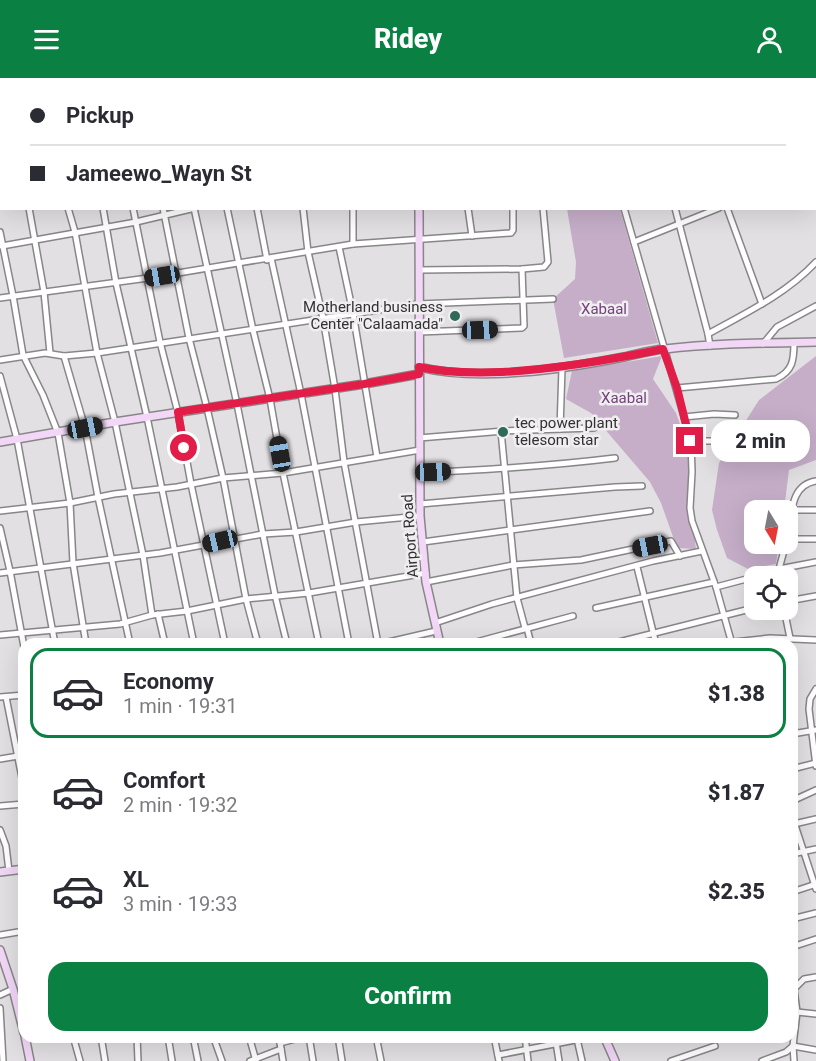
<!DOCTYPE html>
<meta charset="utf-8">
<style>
body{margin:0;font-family:Roboto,sans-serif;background:#f2f2f3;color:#2b2b33;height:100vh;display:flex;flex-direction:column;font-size:22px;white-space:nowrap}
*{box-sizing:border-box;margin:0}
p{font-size:20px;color:#7c7c81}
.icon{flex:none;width:33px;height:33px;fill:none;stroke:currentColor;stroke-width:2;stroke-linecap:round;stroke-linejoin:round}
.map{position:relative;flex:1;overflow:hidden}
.details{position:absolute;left:18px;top:560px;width:780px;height:405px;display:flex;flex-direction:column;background:#fff;border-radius:18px;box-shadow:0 6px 24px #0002}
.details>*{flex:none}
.guide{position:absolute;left:0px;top:0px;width:816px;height:132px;box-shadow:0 6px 24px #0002;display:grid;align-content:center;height:132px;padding:0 30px;background:#fff}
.needle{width:39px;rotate:170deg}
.fabs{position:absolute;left:744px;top:422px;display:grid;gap:12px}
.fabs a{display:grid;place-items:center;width:54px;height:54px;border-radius:12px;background:#fff;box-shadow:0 6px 24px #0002;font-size:30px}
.end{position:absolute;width:27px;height:27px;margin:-14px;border:8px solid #e11d48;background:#fff;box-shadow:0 0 0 3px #fff}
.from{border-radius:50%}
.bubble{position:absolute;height:42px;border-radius:18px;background:#fff;box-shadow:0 6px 24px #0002;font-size:20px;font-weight:800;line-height:42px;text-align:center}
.car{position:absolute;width:18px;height:36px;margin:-18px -9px;border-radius:8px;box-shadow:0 0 4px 2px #0007;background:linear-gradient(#222 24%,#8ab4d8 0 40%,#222 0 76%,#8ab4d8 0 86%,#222 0)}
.guide b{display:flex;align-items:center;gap:21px;height:57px;font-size:22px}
.guide b+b{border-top:2px solid #e1e1e2}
.guide i{width:15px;height:15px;background:#2b2b33}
ul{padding:10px 0 0;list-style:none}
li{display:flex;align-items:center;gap:18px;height:90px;margin:0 12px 9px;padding:0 18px;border:3px solid transparent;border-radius:18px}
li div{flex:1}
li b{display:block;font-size:22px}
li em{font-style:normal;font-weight:800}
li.on{border-color:#0b8043}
li>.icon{width:54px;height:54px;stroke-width:1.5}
.cta{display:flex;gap:12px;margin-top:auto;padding:12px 30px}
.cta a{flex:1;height:69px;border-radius:18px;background:#0b8043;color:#fff;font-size:24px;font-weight:800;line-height:69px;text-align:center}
header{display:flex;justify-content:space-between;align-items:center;height:78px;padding:0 30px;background:#0b8043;color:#fff;font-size:27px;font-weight:800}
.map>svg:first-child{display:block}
.green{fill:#c6aec9}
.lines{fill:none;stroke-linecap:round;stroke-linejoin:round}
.street-casing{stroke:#898689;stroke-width:8}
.secondary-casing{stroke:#898689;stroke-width:10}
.street{stroke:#fff;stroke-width:5}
.secondary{stroke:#f2d7f7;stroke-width:7}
.route{stroke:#e11d48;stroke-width:8}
.poi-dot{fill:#2e6a55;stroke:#f1eef1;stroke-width:2}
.labels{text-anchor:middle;stroke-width:5;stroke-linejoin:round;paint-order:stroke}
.poi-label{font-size:15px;fill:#323132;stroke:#f1eef1;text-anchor:end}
.park-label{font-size:15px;fill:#72427a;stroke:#f1eef1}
.street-label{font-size:15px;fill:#323132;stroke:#f1eef1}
</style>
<header><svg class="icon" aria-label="menu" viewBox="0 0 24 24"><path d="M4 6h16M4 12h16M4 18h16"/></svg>Ridey<svg class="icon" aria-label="person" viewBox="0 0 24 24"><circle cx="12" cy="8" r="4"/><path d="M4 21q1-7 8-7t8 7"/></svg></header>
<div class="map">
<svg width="816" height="983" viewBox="0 0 816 983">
<rect width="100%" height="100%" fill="#e3e0e4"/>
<g class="green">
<path d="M567,131H620L658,265L564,280L553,221L575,201L576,184Z"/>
<path d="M662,278L653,301L676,335L692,379L690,424L696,471L677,470L661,425L650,404L591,335L566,321L572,293Z"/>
<path d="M816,278V382L789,392L784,432H754V465H779L776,486L748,491L727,480L717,452L712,432L719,385L759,322Z"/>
</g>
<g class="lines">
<g class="street-casing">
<g id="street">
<path d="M73,0V2"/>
<path d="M105,0V2"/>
<path d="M136,0V2"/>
<path d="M168,0L169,2"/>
<path d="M201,0V2"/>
<path d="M233,0L234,2"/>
<path d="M265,0V2"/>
<path d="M318,0L319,2"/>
<path d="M349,0L350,2"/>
<path d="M573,0V2"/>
<path d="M621,0L622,2"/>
<path d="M746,0L749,2"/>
<path d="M217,2L226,0"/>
<path d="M696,2L698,0"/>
<path d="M742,2V0"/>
<path d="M783,2V0"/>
<path d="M814,29L816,30"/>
<path d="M0,34L2,33"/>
<path d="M814,45L816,53"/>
<path d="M0,93H2"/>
<path d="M814,97L816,96"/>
<path d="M29,130L44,214L50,275"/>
<path d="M68,130L75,154L97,275L115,344L143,477L152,537"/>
<path d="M103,130L116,205L147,339L194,566"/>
<path d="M133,130L160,264L178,335L191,406L225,566"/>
<path d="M163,130L189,260L207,330L223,400L246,521L258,566"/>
<path d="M194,130L237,326L275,517L287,566"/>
<path d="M227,130L253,252L270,321L283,395L319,566"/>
<path d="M257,130L267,182"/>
<path d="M303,130L308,174L323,240L335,311L344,384L378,566"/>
<path d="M353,130V166"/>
<path d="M468,130L472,158"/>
<path d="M624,130L691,363L692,394L690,430L692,443L716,509L732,566"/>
<path d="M675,130L708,256"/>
<path d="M727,130L762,226"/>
<path d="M0,154L13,218L23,277L43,317L58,355L70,425L73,485L86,566"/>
<path d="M634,164L719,130"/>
<path d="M2,168L136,144L195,130"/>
<path d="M339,169L353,235L377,379"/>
<path d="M271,180L301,316L349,566"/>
<path d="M419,192L522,191L544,189L548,184L543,130"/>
<path d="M0,220L148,200L353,166L511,155L513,152V130"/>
<path d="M419,254L522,250L524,248L522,191"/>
<path d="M763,266L777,249L816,228"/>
<path d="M710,268L708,256C746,235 786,216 816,184"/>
<path d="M64,278L85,350L98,419L130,566"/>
<path d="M0,282L45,275L64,278L97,275L418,226L553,221"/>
<path d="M0,298L17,361L55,566"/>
<path d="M677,310L776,301C793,293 794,282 794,264"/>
<path d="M684,339L714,336L735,337"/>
<path d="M560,351L562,290"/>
<path d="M501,353L517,520L525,550"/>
<path d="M419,360L504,353L594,350"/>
<path d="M691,363H722"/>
<path d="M419,395C485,392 550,388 615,380"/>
<path d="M420,426L615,409L642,408"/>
<path d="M793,432H816"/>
<path d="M0,433L70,425L114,416L177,409L223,400L283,395L420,372"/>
<path d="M0,450L10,493L24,569"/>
<path d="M788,457C792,436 790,407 816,403"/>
<path d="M788,461H816"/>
<path d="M423,464L650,433"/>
<path d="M637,489L656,566"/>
<path d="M779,491L786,465"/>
<path d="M0,495L160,475L263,456L296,454L356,444L420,438"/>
<path d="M760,498L774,495L779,491L816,484"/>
<path d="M426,504L513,487L581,482L671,463L680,478"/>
<path d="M716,509L754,499"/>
<path d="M788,523L816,518"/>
<path d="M596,530L714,504"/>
<path d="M784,531L790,560"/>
<path d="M158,536L165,566"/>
<path d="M435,545L492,526L653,483L702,473"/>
<path d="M527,550L531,566"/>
<path d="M0,557L120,546L152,537L187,533L246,521L309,515L426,495"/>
<path d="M380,566L436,553"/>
<path d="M469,566L573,538"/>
<path d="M611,566L754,530"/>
<path d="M715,566L770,560L816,562"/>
<path d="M816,611L810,621L809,631L816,688"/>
<path d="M0,619L24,617"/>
<path d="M6,619L24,710"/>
<path d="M792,656L816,652"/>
<path d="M0,681L24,677"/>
<path d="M792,691L816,685"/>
<path d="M792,723L816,712"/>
<path d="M0,728L24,726"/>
<path d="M792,738L816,811"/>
<path d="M794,746L816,741"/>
<path d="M0,752L6,768L9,793"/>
<path d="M792,776L816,771"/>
<path d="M792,814L816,806"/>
<path d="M792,841L816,835"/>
<path d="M0,857L24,853"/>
<path d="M792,869L816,861"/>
<path d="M794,911L797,934L793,968L794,983"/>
<path d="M794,911L804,901L816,899"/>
<path d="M0,917L13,911"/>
<path d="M0,930L3,983"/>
<path d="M797,934L816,936"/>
<path d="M73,958L80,983"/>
<path d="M101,958L105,983"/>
<path d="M137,958L138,983"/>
<path d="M168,958L172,983"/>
<path d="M193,958L198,983"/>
<path d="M213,958L222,983"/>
<path d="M249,958L256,983"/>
<path d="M279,958L283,983"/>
<path d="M309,958L313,983"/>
<path d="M338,958L342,983"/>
<path d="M376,958L381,983"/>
<path d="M494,958L499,983"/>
<path d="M525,958L528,983"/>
<path d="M555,958L559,983"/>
<path d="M577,961L582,983"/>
<path d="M280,965L307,958"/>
<path d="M498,977L596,958"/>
<path d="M250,983L281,971"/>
<path d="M671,983L715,968"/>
<path d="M762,983L786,974L793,968L816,972"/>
</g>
</g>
<g class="secondary-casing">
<g id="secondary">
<path d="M421,2V0"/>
<path d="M419,130L420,438L426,504L440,566"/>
<path d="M419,289C480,304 563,291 624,279C638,276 651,272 665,271C715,265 766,265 816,264"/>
<path d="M0,364L115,344L364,306L419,296"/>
<path d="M0,794L24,791"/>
<path d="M0,872L13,911L24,955"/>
<path d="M25,958L30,983"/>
<path d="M604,958L615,983"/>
</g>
</g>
<use href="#street" class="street"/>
<use href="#secondary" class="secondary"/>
</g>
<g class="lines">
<path class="route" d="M184,370L178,334L364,306L419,296V289C446,295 475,295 502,294C557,291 610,282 663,271L677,310L690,363"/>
</g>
<g class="poi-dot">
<circle cx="455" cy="238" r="6"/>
<circle cx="503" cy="354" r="6"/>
</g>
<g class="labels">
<g class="poi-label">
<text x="443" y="234">Motherland business<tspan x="443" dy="17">Center "Calaamada"</tspan></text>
<text x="515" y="350" text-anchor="start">tec power plant<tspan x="515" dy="17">telesom star</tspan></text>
</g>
<g class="park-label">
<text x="604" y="236">Xabaal</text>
<text x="624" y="325">Xaabal</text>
</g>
<g class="street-label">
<text transform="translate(410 458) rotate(-94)" y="5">Airport Road</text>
</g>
</g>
</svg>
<div class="fabs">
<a><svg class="needle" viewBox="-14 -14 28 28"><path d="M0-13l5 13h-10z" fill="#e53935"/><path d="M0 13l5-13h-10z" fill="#7c7c81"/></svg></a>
<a><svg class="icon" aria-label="locate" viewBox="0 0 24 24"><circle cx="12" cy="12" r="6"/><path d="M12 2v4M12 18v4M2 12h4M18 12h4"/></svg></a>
</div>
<i class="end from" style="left:184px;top:370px"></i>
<i class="end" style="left:690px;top:363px"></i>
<div class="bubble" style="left:711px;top:342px;width:99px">2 min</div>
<i class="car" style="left:162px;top:198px;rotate:261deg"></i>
<i class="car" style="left:480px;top:252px;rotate:88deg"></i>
<i class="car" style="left:85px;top:350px;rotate:79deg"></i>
<i class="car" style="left:280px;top:376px;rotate:350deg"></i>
<i class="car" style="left:433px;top:394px;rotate:88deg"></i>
<i class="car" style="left:220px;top:463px;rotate:257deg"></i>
<i class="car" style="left:650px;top:468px;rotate:259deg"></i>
<div class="guide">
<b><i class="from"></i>Pickup</b>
<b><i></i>Jameewo_Wayn St</b>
</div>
<section class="details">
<ul>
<li class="on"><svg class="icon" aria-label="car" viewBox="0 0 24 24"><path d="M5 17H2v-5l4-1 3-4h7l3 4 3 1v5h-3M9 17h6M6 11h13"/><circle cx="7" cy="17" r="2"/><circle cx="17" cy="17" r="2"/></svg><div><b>Economy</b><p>1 min · 19:31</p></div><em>$1.38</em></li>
<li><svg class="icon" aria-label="car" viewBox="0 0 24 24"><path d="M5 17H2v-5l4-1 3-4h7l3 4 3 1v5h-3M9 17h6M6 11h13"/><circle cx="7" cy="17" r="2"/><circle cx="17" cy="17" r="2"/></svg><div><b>Comfort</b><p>2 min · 19:32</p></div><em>$1.87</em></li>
<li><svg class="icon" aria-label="car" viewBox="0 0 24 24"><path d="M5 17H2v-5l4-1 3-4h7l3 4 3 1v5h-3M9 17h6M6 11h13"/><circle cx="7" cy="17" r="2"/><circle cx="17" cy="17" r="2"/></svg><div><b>XL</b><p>3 min · 19:33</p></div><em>$2.35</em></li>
</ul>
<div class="cta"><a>Confirm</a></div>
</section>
</div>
